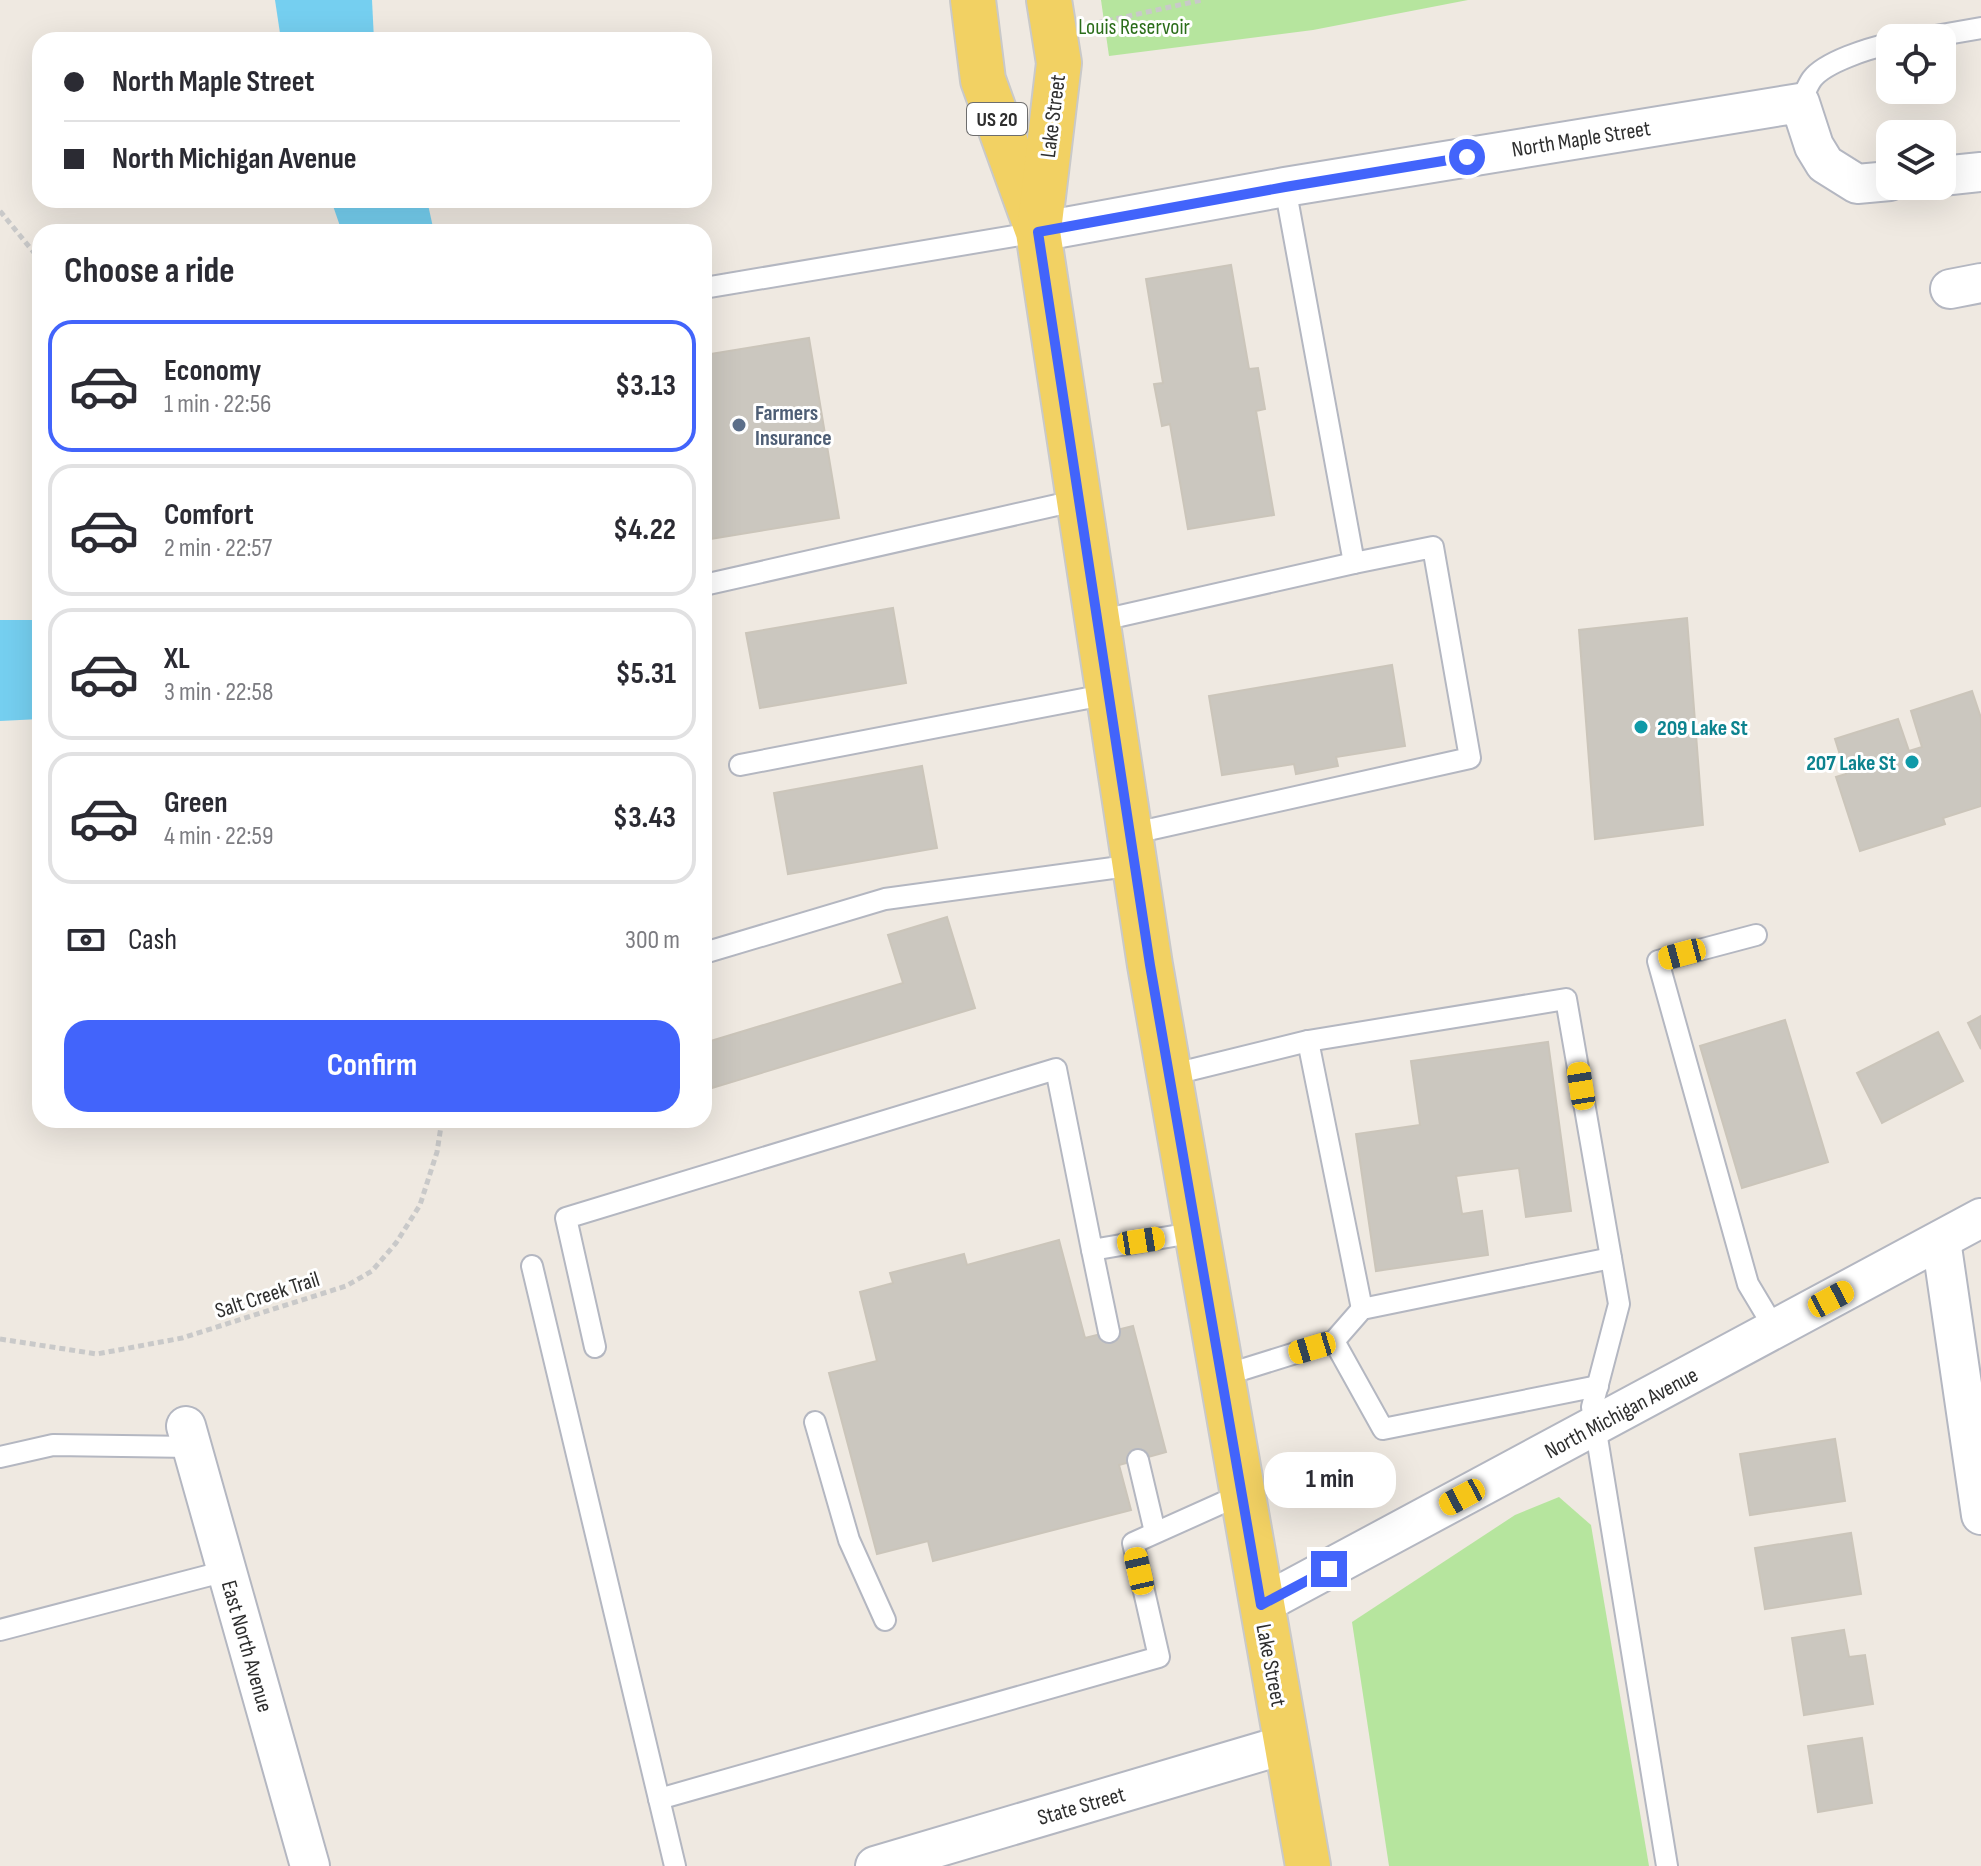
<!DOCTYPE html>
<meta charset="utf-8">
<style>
body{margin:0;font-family:"Sofia Sans Condensed",sans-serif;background:#f7f7f7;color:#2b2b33;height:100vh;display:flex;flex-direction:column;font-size:30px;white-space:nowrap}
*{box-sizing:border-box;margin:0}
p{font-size:26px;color:#7c7c81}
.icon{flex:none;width:44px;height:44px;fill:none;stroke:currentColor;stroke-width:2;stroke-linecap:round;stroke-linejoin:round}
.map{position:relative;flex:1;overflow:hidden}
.panel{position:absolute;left:32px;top:224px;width:680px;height:904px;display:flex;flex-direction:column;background:#fff;border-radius:24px;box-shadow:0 8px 32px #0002}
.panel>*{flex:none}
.guide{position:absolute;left:32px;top:32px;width:680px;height:176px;border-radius:24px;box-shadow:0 8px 32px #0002;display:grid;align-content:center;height:176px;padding:0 32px;background:#fff}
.tools{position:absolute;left:1876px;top:24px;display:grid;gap:16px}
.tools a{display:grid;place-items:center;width:80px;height:80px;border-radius:16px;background:#fff;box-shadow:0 8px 32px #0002;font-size:40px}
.end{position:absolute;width:36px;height:36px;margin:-18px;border:10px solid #4264fb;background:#fff;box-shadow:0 0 0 4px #fff}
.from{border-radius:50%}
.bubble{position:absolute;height:56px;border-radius:24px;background:#fff;box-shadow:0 8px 32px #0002;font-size:26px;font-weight:700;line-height:56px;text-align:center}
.car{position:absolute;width:24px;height:48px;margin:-24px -12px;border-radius:10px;box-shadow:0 0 6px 2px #0007;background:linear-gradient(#f5c518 24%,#345 0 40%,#f5c518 0 76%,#345 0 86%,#f5c518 0)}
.guide b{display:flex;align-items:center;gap:28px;height:76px;font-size:30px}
.guide b+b{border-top:2px solid #e1e1e2}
.guide i{width:20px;height:20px;background:#2b2b33}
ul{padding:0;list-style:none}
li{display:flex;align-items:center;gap:24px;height:132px;margin:0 16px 12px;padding:0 16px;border:4px solid #e1e1e2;border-radius:24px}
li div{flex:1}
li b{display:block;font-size:30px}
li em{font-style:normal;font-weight:700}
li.current{border-color:#4264fb}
li>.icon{width:72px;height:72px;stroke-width:1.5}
h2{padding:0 32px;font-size:36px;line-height:96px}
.pay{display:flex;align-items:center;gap:20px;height:88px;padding:0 32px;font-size:30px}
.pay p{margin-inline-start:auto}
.cta{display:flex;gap:16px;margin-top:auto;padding:16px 32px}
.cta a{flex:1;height:92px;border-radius:24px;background:#4264fb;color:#fff;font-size:32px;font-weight:700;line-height:92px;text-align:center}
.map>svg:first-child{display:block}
.green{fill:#b6e59e}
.water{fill:#75cff0}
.building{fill:#cbc7bf;stroke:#cbc5ba;stroke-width:2}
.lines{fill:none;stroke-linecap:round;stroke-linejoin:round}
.lane-casing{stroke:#b4b7c1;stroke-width:24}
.street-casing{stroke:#b4b7c1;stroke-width:42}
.primary-casing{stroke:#c9c9c9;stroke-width:48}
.path{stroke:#c9c9c9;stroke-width:5;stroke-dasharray:6 4;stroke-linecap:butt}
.lane{stroke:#fff;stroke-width:20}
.street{stroke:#fff;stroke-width:38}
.primary{stroke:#f2d163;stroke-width:44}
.route{stroke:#4264fb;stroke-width:10}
.service-dot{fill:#5c6f8a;stroke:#fff;stroke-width:3}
.culture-dot{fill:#0f9aa8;stroke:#fff;stroke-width:3}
.labels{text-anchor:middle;stroke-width:6;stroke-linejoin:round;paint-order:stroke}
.shield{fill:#fff;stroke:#6d6d6d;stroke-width:2}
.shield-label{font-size:20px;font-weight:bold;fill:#2e2e2e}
.park-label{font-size:22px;fill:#2c6e1b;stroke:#fff}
.street-label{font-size:22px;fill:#2e2e2e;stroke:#fff}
.service-label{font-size:22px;font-weight:bold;fill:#4e5e75;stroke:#fff;text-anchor:start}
.culture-label{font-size:22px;font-weight:bold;fill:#0d838f;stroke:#fff;text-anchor:start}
</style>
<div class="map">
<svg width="1981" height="1866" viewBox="0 0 1981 1866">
<rect width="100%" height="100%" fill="#efe9e1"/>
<g class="green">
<path d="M1101,0H1468L1313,30L1109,56Z"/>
<path d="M1559,1497L1591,1525L1649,1866H1389L1352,1622L1515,1515Z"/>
</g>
<g class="water">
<path d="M275,0H372L374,40H281Z"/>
<path d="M331,200H427L434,232H342Z"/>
<path d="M40,618V719L0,721V620H34Z"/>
</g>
<g class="building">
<path d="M1231,265L1249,369L1258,368L1265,409L1256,411L1274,515L1188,529L1170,424L1162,426L1154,384L1163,383L1146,279Z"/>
<path d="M809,338L839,518L704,540V355Z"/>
<path d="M893,608L906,683L760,708L746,633Z"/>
<path d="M1687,618L1703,825L1595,839L1579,630Z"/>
<path d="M1392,665L1405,746L1336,757L1338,766L1296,774L1294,764L1222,775L1209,696Z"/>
<path d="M1972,691L1981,718V806L1943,818L1945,824L1860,851L1836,777L1846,774L1835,739L1898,719L1909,751L1922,747L1911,711Z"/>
<path d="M922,766L937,848L788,874L774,793Z"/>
<path d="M947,917L975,1008L712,1088L704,1062V1043L903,983L888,935Z"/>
<path d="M1981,1016V1049L1968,1023Z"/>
<path d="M1785,1020L1828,1162L1742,1188L1700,1046Z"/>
<path d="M1938,1032L1963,1081L1882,1123L1857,1073Z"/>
<path d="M1548,1042L1571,1211L1526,1217L1519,1168L1456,1176L1462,1214L1482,1211L1488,1255L1376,1271L1356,1134L1420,1125L1411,1061Z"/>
<path d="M1059,1240L1085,1338L1133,1326L1166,1452L1119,1465L1131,1510L933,1561L928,1541L877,1554L829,1373L877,1361L860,1292L893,1283L890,1273L964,1254L967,1265Z"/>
<path d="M1835,1439L1845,1501L1750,1515L1740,1454Z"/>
<path d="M1851,1533L1861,1594L1765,1609L1755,1548Z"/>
<path d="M1844,1630L1849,1657L1865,1655L1873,1704L1804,1715L1792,1638Z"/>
<path d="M1862,1738L1872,1803L1818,1812L1808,1746Z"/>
</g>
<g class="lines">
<g class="lane-casing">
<g id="lane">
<path d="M1924,38L1981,28"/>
<path d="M1800,103C1804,95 1807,86 1812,79C1825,62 1869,48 1890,44"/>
<path d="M704,288L1038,232"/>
<path d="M704,585L1079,500"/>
<path d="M1098,621L1354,563"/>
<path d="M740,765L1109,694"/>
<path d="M1130,834L1470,758L1433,547L1354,563L1285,187"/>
<path d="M1756,935L1658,961L1748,1284L1775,1329"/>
<path d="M704,953L885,899L1135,865"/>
<path d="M1308,1041L1362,1309"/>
<path d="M1170,1075L1308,1041L1566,999L1619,1304L1592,1407L1667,1866"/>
<path d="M1092,1250L1109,1332"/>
<path d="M532,1266L675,1866"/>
<path d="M1334,1341L1383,1429L1598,1386"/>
<path d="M595,1347L566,1218L1056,1069L1092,1250L1197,1232"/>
<path d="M1222,1376L1334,1341L1362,1309L1611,1258"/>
<path d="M815,1422L849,1540L885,1620"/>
<path d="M0,1457L53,1445L192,1447"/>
<path d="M1138,1460L1155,1532"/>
<path d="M0,1630L226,1571"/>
<path d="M659,1799L1159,1657L1133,1543L1242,1494"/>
</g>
</g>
<g class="street-casing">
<g id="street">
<path d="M1942,176L1981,172"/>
<path d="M1038,232L1285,187L1800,103L1814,146L1825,164L1857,184L1890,181"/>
<path d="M1950,289L1981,283"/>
<path d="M1941,1240L1981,1515"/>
<path d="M186,1426L310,1866"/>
<path d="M1261,1605L1981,1218"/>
<path d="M875,1866L1287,1744"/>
</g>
</g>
<g class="primary-casing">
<g id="primary">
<path d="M973,0L983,80L1038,232L1150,965L1308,1866"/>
<path d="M1040,222L1059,63L1049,0"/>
</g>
</g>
<g class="path">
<path d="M1097,23L1202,0"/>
<path d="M0,211L40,260"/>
<path d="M0,1339L97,1354L182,1338L346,1286L372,1271L396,1243L420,1205L437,1152L442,1120"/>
</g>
<use href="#lane" class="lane"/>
<use href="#street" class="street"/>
<use href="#primary" class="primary"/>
</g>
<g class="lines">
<path class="route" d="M1329,1569L1261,1605L1150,965L1038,232L1285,187L1467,157"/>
</g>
<circle class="service-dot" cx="739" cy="425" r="8"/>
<g class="culture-dot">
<circle cx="1641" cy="727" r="8"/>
<circle cx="1912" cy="762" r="8"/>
</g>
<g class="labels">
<rect class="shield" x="967" y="103" width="60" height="32" rx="6"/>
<g class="shield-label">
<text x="997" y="126">US 20</text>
</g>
<g class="park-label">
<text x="1134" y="34">Louis Reservoir</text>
</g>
<g class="street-label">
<text transform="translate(1052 116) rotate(-83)" y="8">Lake Street</text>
<text transform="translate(1581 138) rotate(-9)" y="8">North Maple Street</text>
<text transform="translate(267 1294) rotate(-18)" y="8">Salt Creek Trail</text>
<text transform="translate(1621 1412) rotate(-28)" y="8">North Michigan Avenue</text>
<text transform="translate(248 1646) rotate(74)" y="8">East North Avenue</text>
<text transform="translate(1272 1665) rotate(79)" y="8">Lake Street</text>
<text transform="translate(1081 1805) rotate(-16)" y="8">State Street</text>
</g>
<g class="service-label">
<text x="755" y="420">Farmers<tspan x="755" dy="25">Insurance</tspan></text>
</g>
<g class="culture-label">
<text x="1657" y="735">209 Lake St</text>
<text x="1896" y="770" text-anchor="end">207 Lake St</text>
</g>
</g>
</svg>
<div class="tools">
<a><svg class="icon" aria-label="locate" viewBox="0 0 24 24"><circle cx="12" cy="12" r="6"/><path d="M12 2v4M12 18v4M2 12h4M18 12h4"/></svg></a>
<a><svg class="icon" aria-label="layers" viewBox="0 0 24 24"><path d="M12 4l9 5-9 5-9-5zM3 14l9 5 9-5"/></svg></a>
</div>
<i class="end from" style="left:1467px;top:157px"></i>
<i class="end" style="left:1329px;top:1569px"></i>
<div class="bubble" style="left:1264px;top:1452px;width:132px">1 min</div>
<i class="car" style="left:1682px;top:954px;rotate:255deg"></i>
<i class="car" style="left:1581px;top:1086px;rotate:351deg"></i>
<i class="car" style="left:1141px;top:1241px;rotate:81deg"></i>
<i class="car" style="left:1831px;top:1299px;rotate:62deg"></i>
<i class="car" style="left:1312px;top:1348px;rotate:253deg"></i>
<i class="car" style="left:1462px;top:1497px;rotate:242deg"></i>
<i class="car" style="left:1139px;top:1571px;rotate:347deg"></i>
<div class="guide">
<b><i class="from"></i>North Maple Street</b>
<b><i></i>North Michigan Avenue</b>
</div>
<section class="panel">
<h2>Choose a ride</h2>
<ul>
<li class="current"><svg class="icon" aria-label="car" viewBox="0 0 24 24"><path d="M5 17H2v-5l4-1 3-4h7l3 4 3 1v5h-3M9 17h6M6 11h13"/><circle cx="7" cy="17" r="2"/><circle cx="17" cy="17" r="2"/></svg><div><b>Economy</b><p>1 min · 22:56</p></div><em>$3.13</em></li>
<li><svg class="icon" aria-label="car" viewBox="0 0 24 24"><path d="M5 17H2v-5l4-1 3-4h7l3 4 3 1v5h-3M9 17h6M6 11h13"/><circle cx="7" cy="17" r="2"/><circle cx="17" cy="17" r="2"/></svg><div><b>Comfort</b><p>2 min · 22:57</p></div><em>$4.22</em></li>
<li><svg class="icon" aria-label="car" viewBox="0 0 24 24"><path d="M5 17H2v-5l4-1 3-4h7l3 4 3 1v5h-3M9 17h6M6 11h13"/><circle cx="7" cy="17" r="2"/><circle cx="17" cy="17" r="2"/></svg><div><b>XL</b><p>3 min · 22:58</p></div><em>$5.31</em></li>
<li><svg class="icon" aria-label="car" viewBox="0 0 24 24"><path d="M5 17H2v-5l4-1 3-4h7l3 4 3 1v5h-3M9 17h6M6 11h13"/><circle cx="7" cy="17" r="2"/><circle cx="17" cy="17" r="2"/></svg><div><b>Green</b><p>4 min · 22:59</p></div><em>$3.43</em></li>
</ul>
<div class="pay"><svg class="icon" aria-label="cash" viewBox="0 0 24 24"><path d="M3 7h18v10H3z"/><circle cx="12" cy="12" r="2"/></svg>Cash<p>300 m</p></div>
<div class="cta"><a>Confirm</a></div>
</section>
</div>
